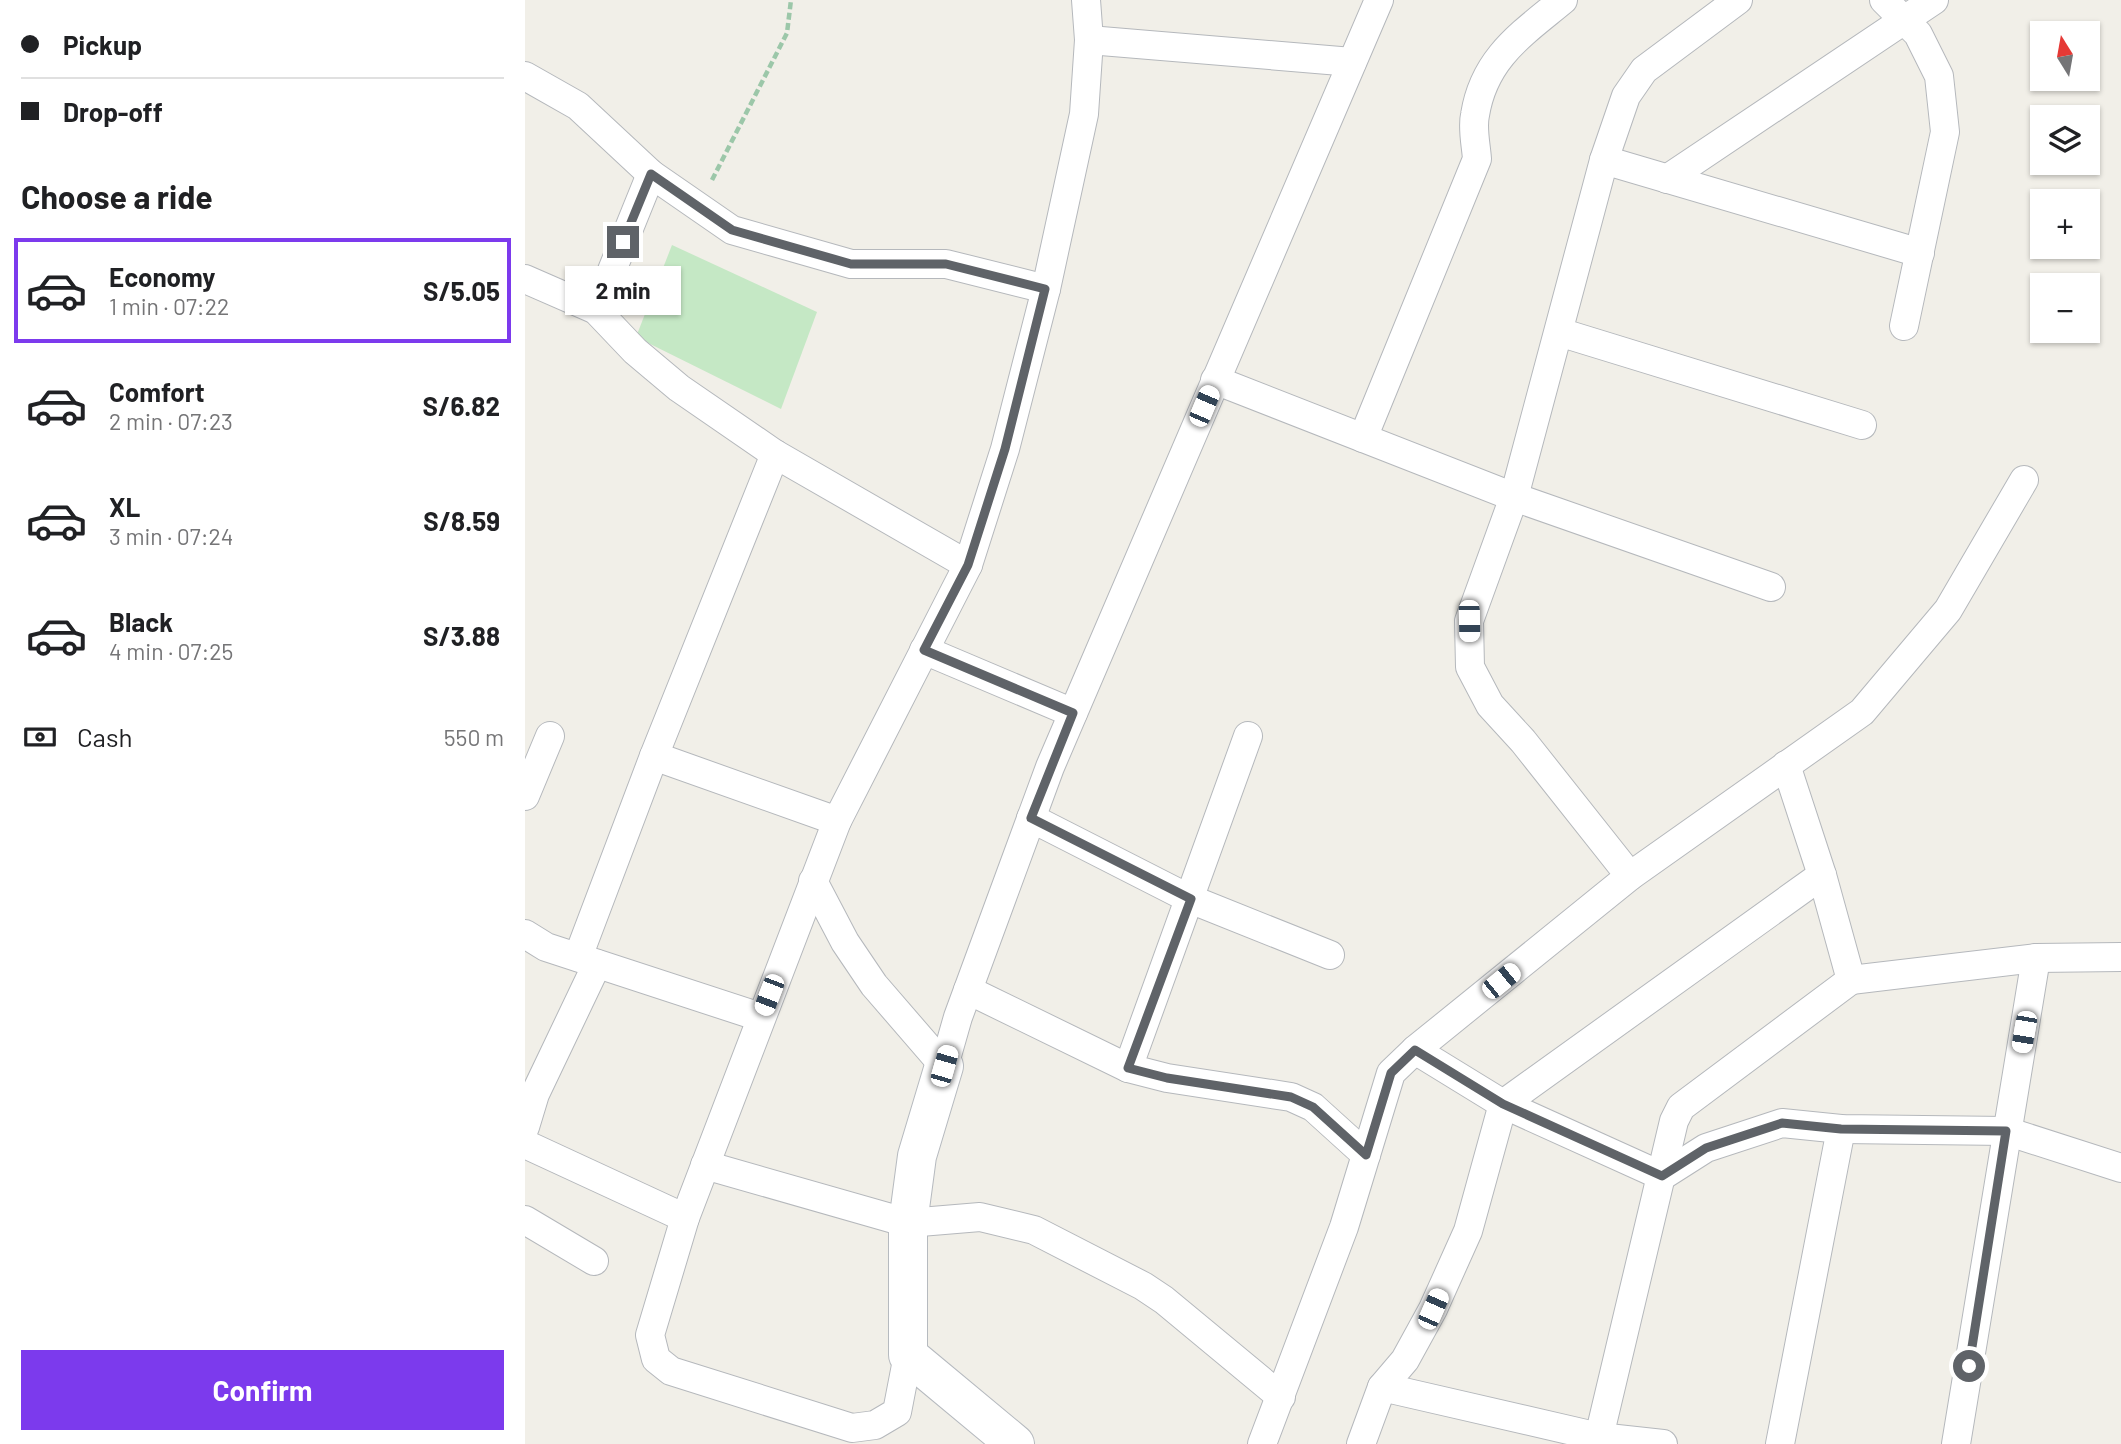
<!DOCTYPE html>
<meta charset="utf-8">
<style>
body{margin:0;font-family:Barlow,sans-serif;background:#f2f2f2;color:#202124;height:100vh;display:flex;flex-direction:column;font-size:26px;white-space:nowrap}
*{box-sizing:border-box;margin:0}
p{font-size:23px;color:#757577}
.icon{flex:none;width:38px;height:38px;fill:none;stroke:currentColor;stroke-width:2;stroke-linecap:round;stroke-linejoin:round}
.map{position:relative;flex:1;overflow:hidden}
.side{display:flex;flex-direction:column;background:#fff;width:525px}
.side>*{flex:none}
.banner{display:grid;align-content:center;height:154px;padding:0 21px;background:#fff}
.needle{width:46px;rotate:349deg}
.controls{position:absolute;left:1505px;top:21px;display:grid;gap:14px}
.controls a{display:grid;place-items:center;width:70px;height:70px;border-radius:0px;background:#fff;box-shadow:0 2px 5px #0004;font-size:35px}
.end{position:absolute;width:32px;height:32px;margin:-16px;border:9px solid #5f6368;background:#fff;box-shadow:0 0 0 4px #fff}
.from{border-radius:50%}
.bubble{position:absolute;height:49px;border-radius:0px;background:#fff;box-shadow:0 2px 5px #0004;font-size:23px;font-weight:700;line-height:49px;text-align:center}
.car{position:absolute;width:21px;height:42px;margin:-21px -10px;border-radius:9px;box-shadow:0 0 5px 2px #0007;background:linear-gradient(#fff 24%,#345 0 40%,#fff 0 76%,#345 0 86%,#fff 0)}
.banner b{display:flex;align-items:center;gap:24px;height:66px;font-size:26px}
.banner b+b{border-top:2px solid #e0e0e0}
.banner i{width:18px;height:18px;background:#202124}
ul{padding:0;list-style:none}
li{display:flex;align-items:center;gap:21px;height:105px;margin:0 14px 10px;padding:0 7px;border:4px solid transparent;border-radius:0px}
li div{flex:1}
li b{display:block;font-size:26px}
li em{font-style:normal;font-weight:700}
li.selected{border-color:#7c3aed}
li>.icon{width:63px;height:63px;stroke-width:1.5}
h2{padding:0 21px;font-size:32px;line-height:84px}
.pay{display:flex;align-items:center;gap:18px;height:77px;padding:0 21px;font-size:26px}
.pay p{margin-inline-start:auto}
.cta{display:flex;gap:14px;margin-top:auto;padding:14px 21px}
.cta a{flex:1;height:80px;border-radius:0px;background:#7c3aed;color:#fff;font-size:28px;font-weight:700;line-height:80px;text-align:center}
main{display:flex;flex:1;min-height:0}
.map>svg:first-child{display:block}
.green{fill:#c5e8c5}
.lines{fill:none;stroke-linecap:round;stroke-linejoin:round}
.street-casing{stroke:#b5b8bc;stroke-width:30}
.secondary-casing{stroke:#b6babf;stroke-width:40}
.path{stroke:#9cc7a9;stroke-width:4.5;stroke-dasharray:7 3.5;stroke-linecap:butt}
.street{stroke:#fff;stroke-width:28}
.secondary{stroke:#fff;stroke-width:38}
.route{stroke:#5f6368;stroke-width:9}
</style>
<main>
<section class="side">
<div class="banner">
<b><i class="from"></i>Pickup</b>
<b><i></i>Drop-off</b>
</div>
<h2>Choose a ride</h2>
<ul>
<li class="selected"><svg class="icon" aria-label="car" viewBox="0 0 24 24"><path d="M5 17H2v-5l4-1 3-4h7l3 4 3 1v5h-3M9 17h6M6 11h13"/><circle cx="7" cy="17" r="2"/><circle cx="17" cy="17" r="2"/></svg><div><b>Economy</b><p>1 min · 07:22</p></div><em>S/5.05</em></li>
<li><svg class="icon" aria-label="car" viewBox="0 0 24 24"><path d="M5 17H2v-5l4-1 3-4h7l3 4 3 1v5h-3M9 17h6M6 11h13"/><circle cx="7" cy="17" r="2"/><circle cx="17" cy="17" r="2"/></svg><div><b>Comfort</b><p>2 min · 07:23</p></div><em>S/6.82</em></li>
<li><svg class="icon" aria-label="car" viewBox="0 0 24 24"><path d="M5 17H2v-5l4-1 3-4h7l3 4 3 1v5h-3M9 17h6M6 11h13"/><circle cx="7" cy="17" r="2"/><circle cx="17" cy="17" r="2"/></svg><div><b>XL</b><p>3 min · 07:24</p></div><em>S/8.59</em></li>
<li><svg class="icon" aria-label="car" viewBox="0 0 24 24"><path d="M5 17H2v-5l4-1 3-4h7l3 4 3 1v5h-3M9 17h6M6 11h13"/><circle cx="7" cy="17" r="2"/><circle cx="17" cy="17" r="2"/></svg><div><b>Black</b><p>4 min · 07:25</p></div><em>S/3.88</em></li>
</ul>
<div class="pay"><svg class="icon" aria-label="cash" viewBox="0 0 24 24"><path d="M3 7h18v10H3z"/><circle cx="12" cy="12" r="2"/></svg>Cash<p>550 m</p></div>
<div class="cta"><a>Confirm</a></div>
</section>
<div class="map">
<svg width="1596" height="1444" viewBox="0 0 1596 1444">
<rect width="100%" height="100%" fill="#f1efe8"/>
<path class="green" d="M147,245L292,312L256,409L111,337Z"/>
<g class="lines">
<g class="street-casing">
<g id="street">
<path d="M1359,0L1393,34L1414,76L1420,132L1379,326"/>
<path d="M564,40L827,62"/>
<path d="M0,76L53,106L126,174L207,230L326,264H421L521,289"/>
<path d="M1079,160L1395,253"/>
<path d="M1142,179L1409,0"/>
<path d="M0,279L71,310L110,351L154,388L250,454L443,565"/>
<path d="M71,310L126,174"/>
<path d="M1034,332L1337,425"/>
<path d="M690,380L989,497L1246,587"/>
<path d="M838,438L952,159C951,145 947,128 950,115C959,58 997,34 1038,0"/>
<path d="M399,650L548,713"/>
<path d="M129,756L312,821"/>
<path d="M1261,765L1297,875L1326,980L1511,958L1596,957"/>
<path d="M0,796L25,736"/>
<path d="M506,818L665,899L805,955"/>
<path d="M1105,876L998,741L965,705L945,667L944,621L989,497L1079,160L1101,96L1119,70L1213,0"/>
<path d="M288,881L320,942L349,985L419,1066"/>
<path d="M0,934L21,947L235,1017"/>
<path d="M53,957L129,756L250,454"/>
<path d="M443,990L603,1068L642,1078L766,1097L788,1107L841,1155"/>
<path d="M890,1050L978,1104L1137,1176L1181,1148L1257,1123L1316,1129L1481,1131L1596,1168"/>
<path d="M419,1066L433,1017L525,767L854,0"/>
<path d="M603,1068L723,736"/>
<path d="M0,1127L10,1094L72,964"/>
<path d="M0,1144L160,1218"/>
<path d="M180,1165L383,1223L455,1217L509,1230L618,1286L639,1300L756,1397"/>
<path d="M0,1220L69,1261"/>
<path d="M383,1355L372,1412L350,1425L327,1428L146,1371L131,1359L125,1335L160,1218L312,821L443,565L480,449L521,289L559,114L564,40L561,0"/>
<path d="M857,1387L1074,1437L1138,1444"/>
<path d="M1074,1437L1149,1121L1156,1107L1326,980"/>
<path d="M737,1444L819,1227L866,1073L890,1050L1105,876L1337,712L1423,610L1499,480"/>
<path d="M836,1444L857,1387L880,1360L908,1309L943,1231L978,1104L1297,875"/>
<path d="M1255,1444L1316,1129"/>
<path d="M1431,1444L1511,958"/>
</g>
</g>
<g class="secondary-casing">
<path id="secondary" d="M419,1066L392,1156L383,1223V1355L490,1444"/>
</g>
<path class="path" d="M187,180L262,33L266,0"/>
<use href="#street" class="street"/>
<use href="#secondary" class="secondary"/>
</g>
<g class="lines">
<path class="route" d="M98,242L126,174L207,230L326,264H421L520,289L480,449L443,565L399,650L548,713L506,818L666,899L603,1068L642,1078L766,1097L788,1107L841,1155L866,1073L890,1050L978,1104L1137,1176L1181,1148L1257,1123L1316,1129L1481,1131L1444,1366"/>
</g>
</svg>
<div class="controls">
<a><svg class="needle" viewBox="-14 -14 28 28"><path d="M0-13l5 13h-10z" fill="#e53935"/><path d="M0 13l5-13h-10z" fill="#757577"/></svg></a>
<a><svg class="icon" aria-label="layers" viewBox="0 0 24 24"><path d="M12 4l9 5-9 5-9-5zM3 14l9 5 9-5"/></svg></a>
<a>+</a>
<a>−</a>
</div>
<i class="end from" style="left:1444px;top:1366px"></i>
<i class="end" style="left:98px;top:242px"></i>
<div class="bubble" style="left:40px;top:266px;width:116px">2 min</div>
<i class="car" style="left:679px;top:406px;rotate:23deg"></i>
<i class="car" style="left:944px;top:621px;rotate:179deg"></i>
<i class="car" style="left:976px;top:981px;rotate:51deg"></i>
<i class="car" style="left:244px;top:995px;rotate:201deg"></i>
<i class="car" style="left:1499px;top:1032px;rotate:190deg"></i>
<i class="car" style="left:419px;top:1066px;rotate:16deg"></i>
<i class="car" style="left:908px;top:1309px;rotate:24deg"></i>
</div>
</main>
